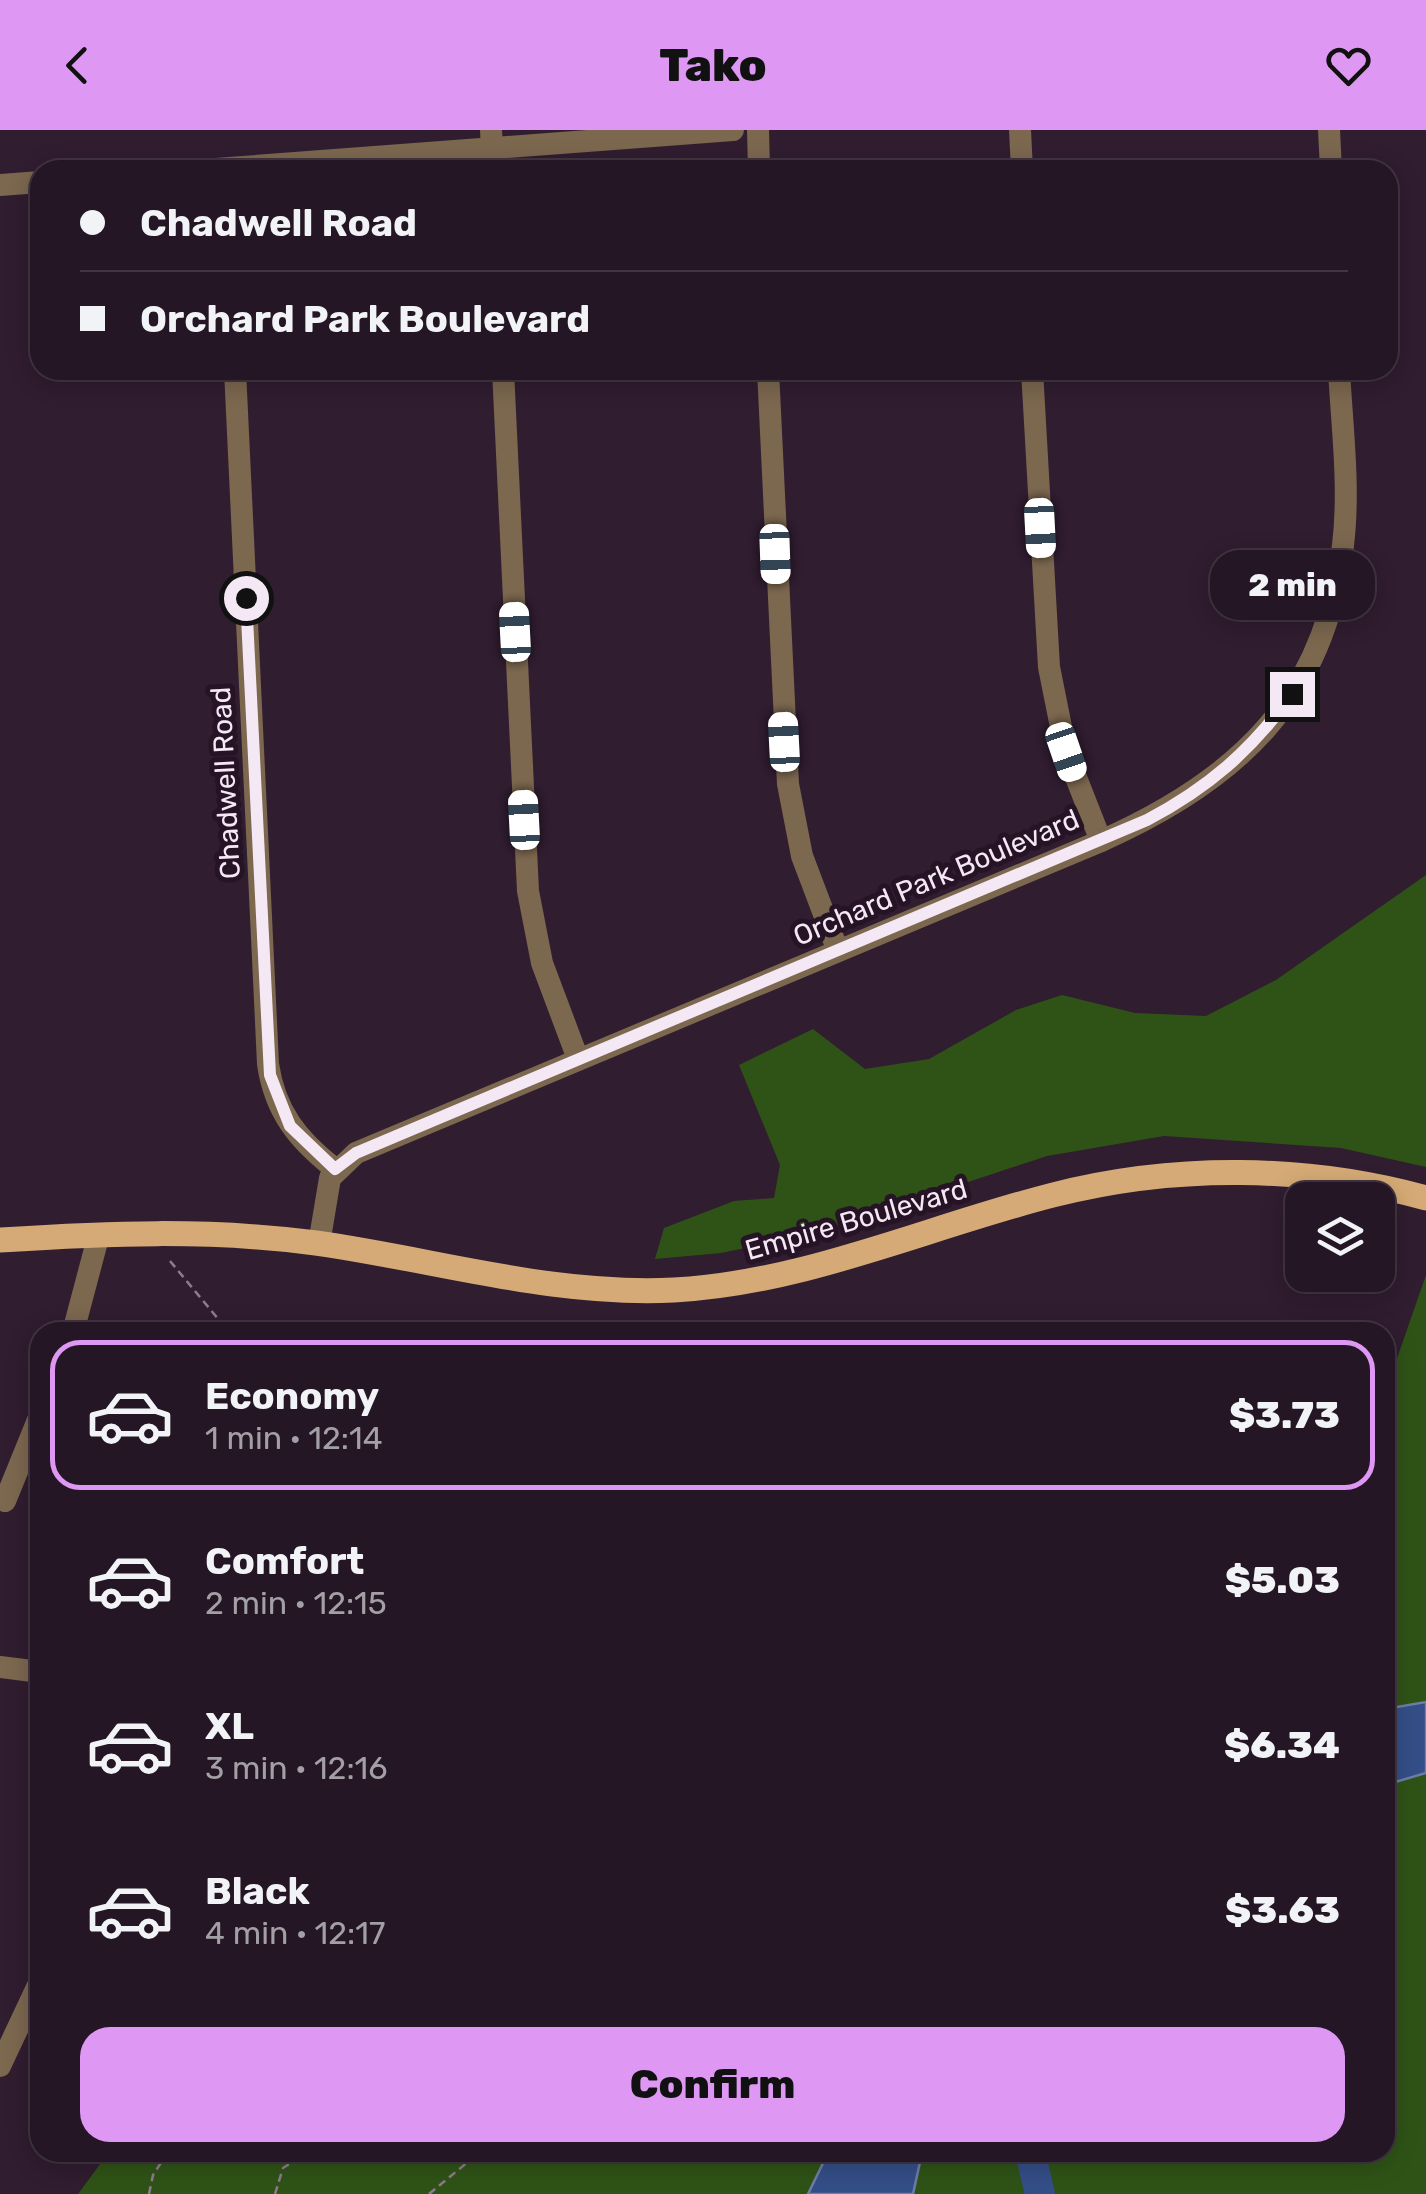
<!DOCTYPE html>
<meta charset="utf-8">
<style>
body{margin:0;font-family:Rubik,sans-serif;background:#302331;color:#f1f3f6;height:100vh;display:flex;flex-direction:column;font-size:38px;white-space:nowrap}
*{box-sizing:border-box;margin:0}
p{font-size:32px;color:#a39fa6}
.icon{flex:none;width:55px;height:55px;fill:none;stroke:currentColor;stroke-width:2;stroke-linecap:round;stroke-linejoin:round}
.map{position:relative;flex:1;overflow:hidden}
.drawer{position:absolute;left:30px;top:1192px;width:1365px;height:840px;display:flex;flex-direction:column;background:#241624;border-radius:30px;box-shadow:0 5px 25px #0003,0 0 0 2px #413541}
.drawer>*{flex:none}
.guide{position:absolute;left:30px;top:30px;width:1368px;height:220px;border-radius:30px;box-shadow:0 5px 25px #0003,0 0 0 2px #413541;display:grid;align-content:center;height:220px;padding:0 50px;background:#241624}
.tools{position:absolute;left:1285px;top:1052px;display:grid;gap:20px}
.tools a{display:grid;place-items:center;width:110px;height:110px;border-radius:20px;background:#241624;box-shadow:0 5px 25px #0003,0 0 0 2px #413541;font-size:50px}
.end{position:absolute;width:45px;height:45px;margin:-22px;border:12px solid #f5e8f5;background:#111;box-shadow:0 0 0 5px #111}
.from{border-radius:50%}
.bubble{position:absolute;height:70px;border-radius:30px;background:#241624;box-shadow:0 5px 25px #0003,0 0 0 2px #413541;font-size:32px;font-weight:800;line-height:70px;text-align:center}
.car{position:absolute;width:30px;height:60px;margin:-30px -15px;border-radius:12px;box-shadow:0 0 8px 2px #0007;background:linear-gradient(#fff 24%,#345 0 40%,#fff 0 76%,#345 0 86%,#fff 0)}
.guide b{display:flex;align-items:center;gap:35px;height:95px;font-size:38px}
.guide b+b{border-top:2px solid #413541}
.guide i{width:25px;height:25px;background:#f1f3f6}
ul{padding:18px 0 0;list-style:none}
li{display:flex;align-items:center;gap:30px;height:150px;margin:0 20px 15px;padding:0 30px;border:5px solid transparent;border-radius:30px}
li div{flex:1}
li b{display:block;font-size:38px}
li em{font-style:normal;font-weight:800}
li.current{border-color:#de98f3}
li>.icon{width:90px;height:90px;stroke-width:1.5}
.primary-button{display:flex;gap:20px;margin-top:auto;padding:20px 50px}
.primary-button a{flex:1;height:115px;border-radius:30px;background:#de98f3;color:#111;font-size:40px;font-weight:800;line-height:115px;text-align:center}
header{display:flex;justify-content:space-between;align-items:center;height:130px;padding:0 50px;background:#de98f3;color:#111;font-size:45px;font-weight:800}
.map>svg:first-child{display:block}
.green{fill:#2f5317}
.water{fill:#344e87;stroke:#6e7ca8;stroke-width:2.5}
.lines{fill:none;stroke-linecap:round;stroke-linejoin:round}
.river{stroke:#344e87;stroke-width:30}
.path{stroke:#8c7c8c;stroke-width:2.5;stroke-dasharray:8 5;stroke-linecap:butt}
.minor{stroke:#7c674f;stroke-width:22}
.major{stroke:#d5aa76;stroke-width:25}
.route{stroke:#f5e8f5;stroke-width:12}
.labels{text-anchor:middle;stroke-width:10;stroke-linejoin:round;paint-order:stroke}
.street-label{font-size:28px;fill:#f5e8f5;stroke:#261326}
</style>
<header><svg class="icon" aria-label="back" viewBox="0 0 24 24"><path d="M15 5l-7 7 7 7"/></svg>Tako<svg class="icon" aria-label="heart" viewBox="0 0 24 24"><path d="M12 20l-8-8c-3-5 5-10 8-4 3-6 11-1 8 4z"/></svg></header>
<div class="map">
<svg width="1426" height="2064" viewBox="0 0 1426 2064">
<rect width="100%" height="100%" fill="#301d30"/>
<g class="green">
<path d="M1426,745V1037L1341,1018L1164,1006L1047,1026L811,1104L721,1123L655,1129L664,1098L734,1071L774,1068L780,1035L739,935L813,899L865,939L929,929L1016,880L1062,865L1135,883L1206,886L1276,850Z"/>
<path d="M1426,1145V2064H78L109,2022H1385V1263Z"/>
</g>
<g class="water">
<path d="M1426,1572V1643L1385,1655V1579Z"/>
<path d="M828,2023H922L913,2064H808Z"/>
</g>
<g class="lines">
<path class="river" d="M1030,2022L1040,2064"/>
<g class="path">
<path d="M170,1131L229,1202"/>
<path d="M149,2064L153,2045L168,2022"/>
<path d="M275,2064L283,2038L309,2022"/>
<path d="M429,2064L480,2022"/>
</g>
<g class="minor">
<path d="M491,0L493,40"/>
<path d="M758,0L759,40"/>
<path d="M1020,0L1022,40"/>
<path d="M1329,0L1331,40"/>
<path d="M202,40L733,0"/>
<path d="M0,55L40,52"/>
<path d="M235,240L268,934C275,982 298,1010 335,1039"/>
<path d="M503,240L528,761L542,833L578,929"/>
<path d="M768,240L788,654L802,726L838,821"/>
<path d="M1032,240L1049,537L1066,622L1101,711"/>
<path d="M319,1114L330,1048L356,1023L1101,711C1236,651 1325,570 1343,415C1350,358 1342,297 1339,240"/>
<path d="M73,1202L99,1104"/>
<path d="M5,1371L40,1285"/>
<path d="M0,1537L40,1542"/>
<path d="M0,1936L40,1851"/>
</g>
<path class="major" d="M0,1110C106,1103 210,1099 316,1113C437,1130 551,1166 674,1160C805,1153 927,1097 1053,1065C1174,1034 1306,1035 1426,1068"/>
</g>
<g class="lines">
<path class="route" d="M246,468L270,945L290,996L335,1039L356,1023L439,988L1147,690C1208,658 1252,620 1292,564"/>
</g>
<g class="labels">
<g class="street-label">
<text transform="translate(225 653) rotate(-93)" y="10">Chadwell Road</text>
<text transform="translate(936 747) rotate(-23)" y="10">Orchard Park Boulevard</text>
<text transform="translate(856 1089) rotate(-16)" y="10">Empire Boulevard</text>
</g>
</g>
</svg>
<div class="tools">
<a><svg class="icon" aria-label="layers" viewBox="0 0 24 24"><path d="M12 4l9 5-9 5-9-5zM3 14l9 5 9-5"/></svg></a>
</div>
<i class="end from" style="left:246px;top:468px"></i>
<i class="end" style="left:1292px;top:564px"></i>
<div class="bubble" style="left:1210px;top:420px;width:165px">2 min</div>
<i class="car" style="left:1040px;top:398px;rotate:177deg"></i>
<i class="car" style="left:775px;top:424px;rotate:178deg"></i>
<i class="car" style="left:515px;top:502px;rotate:357deg"></i>
<i class="car" style="left:784px;top:612px;rotate:357deg"></i>
<i class="car" style="left:1066px;top:622px;rotate:161deg"></i>
<i class="car" style="left:524px;top:690px;rotate:357deg"></i>
<div class="guide">
<b><i class="from"></i>Chadwell Road</b>
<b><i></i>Orchard Park Boulevard</b>
</div>
<section class="drawer">
<ul>
<li class="current"><svg class="icon" aria-label="car" viewBox="0 0 24 24"><path d="M5 17H2v-5l4-1 3-4h7l3 4 3 1v5h-3M9 17h6M6 11h13"/><circle cx="7" cy="17" r="2"/><circle cx="17" cy="17" r="2"/></svg><div><b>Economy</b><p>1 min · 12:14</p></div><em>$3.73</em></li>
<li><svg class="icon" aria-label="car" viewBox="0 0 24 24"><path d="M5 17H2v-5l4-1 3-4h7l3 4 3 1v5h-3M9 17h6M6 11h13"/><circle cx="7" cy="17" r="2"/><circle cx="17" cy="17" r="2"/></svg><div><b>Comfort</b><p>2 min · 12:15</p></div><em>$5.03</em></li>
<li><svg class="icon" aria-label="car" viewBox="0 0 24 24"><path d="M5 17H2v-5l4-1 3-4h7l3 4 3 1v5h-3M9 17h6M6 11h13"/><circle cx="7" cy="17" r="2"/><circle cx="17" cy="17" r="2"/></svg><div><b>XL</b><p>3 min · 12:16</p></div><em>$6.34</em></li>
<li><svg class="icon" aria-label="car" viewBox="0 0 24 24"><path d="M5 17H2v-5l4-1 3-4h7l3 4 3 1v5h-3M9 17h6M6 11h13"/><circle cx="7" cy="17" r="2"/><circle cx="17" cy="17" r="2"/></svg><div><b>Black</b><p>4 min · 12:17</p></div><em>$3.63</em></li>
</ul>
<div class="primary-button"><a>Confirm</a></div>
</section>
</div>
